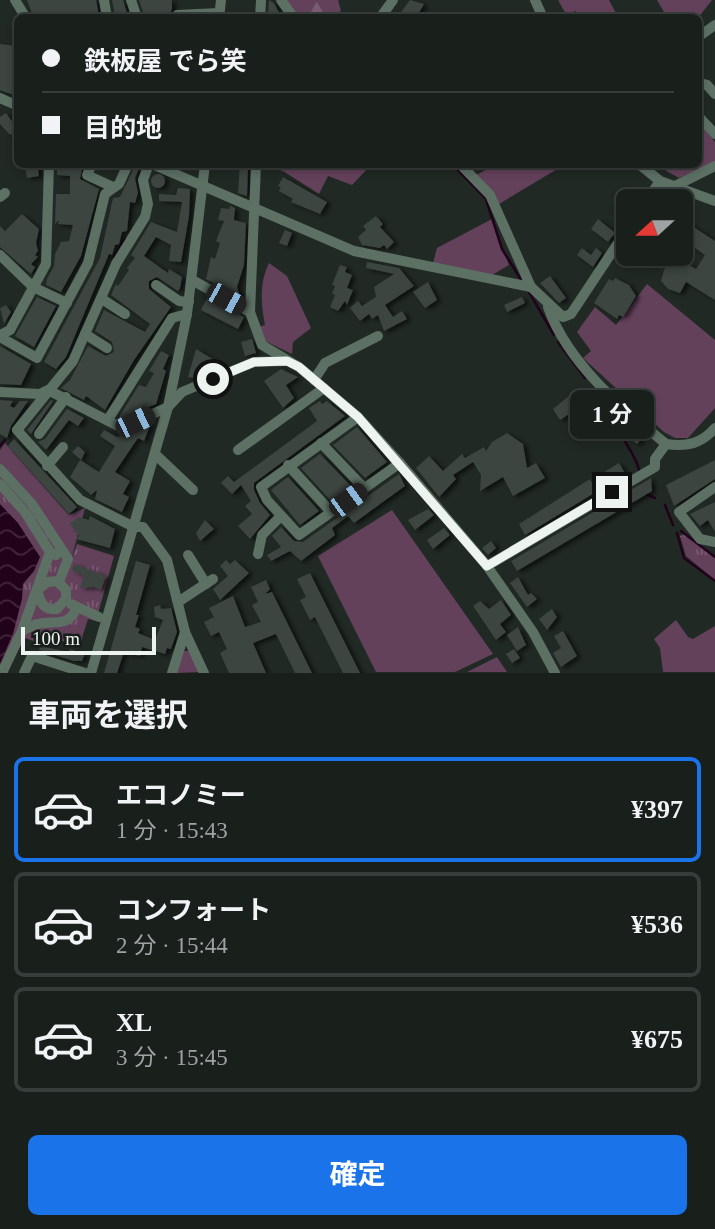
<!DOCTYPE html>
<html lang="ja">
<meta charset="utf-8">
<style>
body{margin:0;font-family:"Times New Roman","Noto Sans JP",serif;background:#262c28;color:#f1f3f6;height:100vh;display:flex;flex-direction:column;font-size:26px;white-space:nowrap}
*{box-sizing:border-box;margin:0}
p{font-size:23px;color:#9fa2a3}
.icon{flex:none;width:38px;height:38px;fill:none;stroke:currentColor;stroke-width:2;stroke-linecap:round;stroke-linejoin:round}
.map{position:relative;height:673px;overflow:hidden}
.panel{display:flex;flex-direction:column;background:#191f1b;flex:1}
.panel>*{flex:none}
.banner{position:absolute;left:14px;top:14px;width:688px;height:154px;border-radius:10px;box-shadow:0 4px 10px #0003,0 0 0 2px #373d3a;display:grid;align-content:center;height:154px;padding:0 28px;background:#191f1b}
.needle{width:46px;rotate:249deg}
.controls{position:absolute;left:616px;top:189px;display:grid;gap:14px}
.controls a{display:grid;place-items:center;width:77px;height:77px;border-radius:10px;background:#191f1b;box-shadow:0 4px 10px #0003,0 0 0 2px #373d3a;font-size:35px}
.scale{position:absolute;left:21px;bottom:18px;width:135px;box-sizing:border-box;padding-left:7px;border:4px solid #edf3ef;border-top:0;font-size:19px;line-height:24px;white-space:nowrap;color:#edf3ef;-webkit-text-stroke:5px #171f1b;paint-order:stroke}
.end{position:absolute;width:32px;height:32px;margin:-16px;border:9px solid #edf3ef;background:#111;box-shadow:0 0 0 4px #111}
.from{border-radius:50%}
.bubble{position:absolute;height:49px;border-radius:10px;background:#191f1b;box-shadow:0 4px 10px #0003,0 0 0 2px #373d3a;font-size:23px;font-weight:700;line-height:49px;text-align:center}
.car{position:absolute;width:21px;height:42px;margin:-21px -10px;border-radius:9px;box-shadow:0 0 5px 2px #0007;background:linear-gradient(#222 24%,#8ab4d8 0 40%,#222 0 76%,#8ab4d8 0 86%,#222 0)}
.banner b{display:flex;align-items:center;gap:24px;height:66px;font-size:26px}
.banner b+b{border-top:2px solid #373d3a}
.banner i{width:18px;height:18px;background:#f1f3f6}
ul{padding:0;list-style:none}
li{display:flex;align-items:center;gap:21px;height:105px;margin:0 14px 10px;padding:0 14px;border:4px solid #373d3a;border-radius:10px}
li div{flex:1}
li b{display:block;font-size:26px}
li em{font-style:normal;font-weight:700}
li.selected{border-color:#1a73e8}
li>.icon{width:63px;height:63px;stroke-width:1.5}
h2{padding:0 28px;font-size:32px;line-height:84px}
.button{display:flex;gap:14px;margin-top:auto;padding:14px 28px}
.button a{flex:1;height:80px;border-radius:10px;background:#1a73e8;color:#fff;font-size:28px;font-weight:700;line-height:80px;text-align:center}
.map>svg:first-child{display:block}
.green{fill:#64415b}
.forest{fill:url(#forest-firs)}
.park{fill:url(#park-tufts)}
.water{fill:url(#water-waves)}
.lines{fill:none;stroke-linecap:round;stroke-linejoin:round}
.stream{stroke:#21021b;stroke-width:2.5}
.building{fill:#3c4540;filter:url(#shadow)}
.minor{stroke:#5c7064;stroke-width:10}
.route{stroke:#edf3ef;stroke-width:9}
</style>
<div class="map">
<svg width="715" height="673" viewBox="0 0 715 673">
<defs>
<pattern id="forest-firs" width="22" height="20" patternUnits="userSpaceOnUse" patternTransform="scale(1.75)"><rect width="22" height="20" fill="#64415b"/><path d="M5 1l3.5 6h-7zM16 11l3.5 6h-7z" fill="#7a5d73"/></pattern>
<pattern id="park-tufts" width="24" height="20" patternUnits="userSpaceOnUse" patternTransform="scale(1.75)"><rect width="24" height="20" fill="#64415b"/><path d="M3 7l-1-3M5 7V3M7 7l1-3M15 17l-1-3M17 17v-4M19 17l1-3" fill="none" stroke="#7a5d73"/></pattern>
<pattern id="water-waves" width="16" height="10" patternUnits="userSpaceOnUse" patternTransform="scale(1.75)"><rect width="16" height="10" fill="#21021b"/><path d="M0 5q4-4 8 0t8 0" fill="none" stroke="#42273c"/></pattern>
<filter id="shadow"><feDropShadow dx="4" dy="2" stdDeviation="2" flood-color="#0009"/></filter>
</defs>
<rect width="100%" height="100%" fill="#212924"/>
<g class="green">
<path d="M558,0H609L618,17H589L575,11L567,16Z"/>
<path d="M657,0H712L698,18L667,17Z"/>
<path d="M698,123L715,142V162L679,178L656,165L698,164Z"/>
<path d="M260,165V164L371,165L352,185L328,176L319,194L283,171Z"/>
<path d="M496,165H564L499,204L476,175Z"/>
<path d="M492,219L509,265L492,275L433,263L437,248Z"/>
<path d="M269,263L287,276L311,328L293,342L292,354L265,341L258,327L265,325C261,304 259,283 269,263Z"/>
<path d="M647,284L715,340V408L688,438H675L664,432L583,358L591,351L577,332L595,307L616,325Z"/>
<path d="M5,443L69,515L85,508L71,560L99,610L34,501L0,464V450Z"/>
<path d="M392,510L493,654L455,672H376L318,556Z"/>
<path d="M676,620L688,637L693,639L715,626V672H663L660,648L654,639Z"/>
<path d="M183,651H190L200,672L176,673Z"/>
<path d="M497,657L507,672H467Z"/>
</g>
<path class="forest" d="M285,0H338L341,11L330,17H297Z"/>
<g class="park">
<path d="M0,464L34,501L71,560L77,544L114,556L96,621L88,619L81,641L73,638L48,646L25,638L0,672Z"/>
<path d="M684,534L715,557V580L686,556L680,536Z"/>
</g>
<path class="water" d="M0,504L18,523L40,557L34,571L23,584L22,599L13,634L0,664Z"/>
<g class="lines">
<g class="stream">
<path d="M452,164L486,199L502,249L523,283"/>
<path d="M114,257L125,239"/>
<path d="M529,292L554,335"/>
<path d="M558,342L585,378"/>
<path d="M614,406C623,416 619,427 624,439C629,450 636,457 639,470"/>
<path d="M0,446L5,440"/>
<path d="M646,494L655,498"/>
<path d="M665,505L673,525"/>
<path d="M681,531L715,557"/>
<path d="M677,533L684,558L715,581"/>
</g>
</g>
<g class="building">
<path d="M27,0H96L99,16L34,18Z"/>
<path d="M112,0H123L127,13L115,16Z"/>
<path d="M139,0H172V9L169,15L145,18Z"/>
<path d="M269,0L274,3L282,18H268Z"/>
<path d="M410,0L424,4L420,11L415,18H397Z"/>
<path d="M0,44L18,46L16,96L0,90Z"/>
<path d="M6,113L18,130L10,135L0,124V117Z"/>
<path d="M37,164L39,176L27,178L25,166Z"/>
<path d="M57,164H83L80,179L99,189L81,256L61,292L46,285L47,279L54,266L55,254L61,242L69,241L73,225L58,224L59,220L55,224L56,194H70V176L57,175Z"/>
<path d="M136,164L140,166L135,178L138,193L135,203L130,202L127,231L122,232L119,244L115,245L112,255L109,254L66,357L56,369L44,362L100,258L113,198L120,197Z"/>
<path d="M240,164H248L247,196L238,193Z"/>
<circle cx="158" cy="181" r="7"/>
<path d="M283,177L327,202L320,214L291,202L293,199L279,191L281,187L278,186Z"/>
<path d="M178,188L190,189L189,216L181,262L169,261L171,245L156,237L144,256L168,273L169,269L182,277L180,288L178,291L157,277L149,281V289L171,307L134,360L105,410L86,396L84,400L61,388L70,380L88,346L106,356L114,352L112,342L95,331L104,310L145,332L150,324L111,295L116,284L118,286L129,270L127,268L135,258L131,255L151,222L177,232L182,202L159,201V194L176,195Z"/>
<path d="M230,206L235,208L234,220L246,223L244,265L237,287L240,297L206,279L211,257L215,259L220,243L216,241L224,221L218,220L221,208L229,209Z"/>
<path d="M22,214L39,229L36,243L38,251L35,255L38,257L31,264L35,267L31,274L0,247V226L5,231Z"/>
<path d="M376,216L383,224L380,227L394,242L387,249L384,245L380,248L362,245L358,237L366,230L363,226Z"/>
<path d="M598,219L615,233L608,242L591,229Z"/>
<path d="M681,219L715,241V300L686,282L680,293L668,289L661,281L664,270L673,261L683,267L686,263L696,269L705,255L681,238Z"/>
<path d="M285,230L292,233L287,246L279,243Z"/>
<path d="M582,248L591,255L596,248L602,253L593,267L577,255Z"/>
<path d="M638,254H660L653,264Z"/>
<path d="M367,262L399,268L414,286L385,305L393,317L402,311L407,319L384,331L378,315L372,319L369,314L360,321L350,308L358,301L362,306L376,297L374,287L394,274L366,268Z"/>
<path d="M340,265L347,267L345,272L352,275L347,288L353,290L347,305L345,301L338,311L330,307L335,295L332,294L335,286L332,285Z"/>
<path d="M550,276L566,298L559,303L540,283Z"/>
<path d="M615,278L629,285L636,296L623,317L619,315L617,319L594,303L609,279L613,281Z"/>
<path d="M428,282L437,300L425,308L413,292Z"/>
<path d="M37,297L56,306L34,347L15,336Z"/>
<path d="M522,297L525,303L507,312L504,305Z"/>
<path d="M207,298L244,317L238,329L201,310Z"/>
<path d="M6,305L11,312L4,324L0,308Z"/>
<path d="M252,339L256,353L245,356L241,342Z"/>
<path d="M0,346L31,364L21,385L0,384Z"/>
<path d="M196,349L216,361L222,367L205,374L202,371L201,376L194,378L188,377Z"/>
<path d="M161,351L169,355L163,369L166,371L156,404L122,419L119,417L139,385L146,387L154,373L149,371Z"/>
<path d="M281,369L298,377L286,385L294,398L283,408L264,381Z"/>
<path d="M574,392L581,406L560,420L553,409Z"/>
<path d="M0,400L13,401L10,406L14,408L20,401H28L11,426L7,438L0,434Z"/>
<path d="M51,400L53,401L31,434L27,430Z"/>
<path d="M320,401L322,404L327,401L345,416L254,483V490L260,503L270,515L250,539L238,526L252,514L245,506L251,501L241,485L232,494L221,483L228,476L234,482L317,421L309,408Z"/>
<path d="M67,409L84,418L78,426L69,420L46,450L38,442L45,439Z"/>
<path d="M151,423L144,441L138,438L115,472L130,481L123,494L129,497L122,512L95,499L97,490L91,495L70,477L80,460L99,472L115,446L100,436L104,430L117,437Z"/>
<path d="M357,427L387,462L365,478L333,445Z"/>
<path d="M633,427L644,436L637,444L628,437Z"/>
<path d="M507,433L523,444L527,468L536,463L545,478L513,496L503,477L480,491L481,475L473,462L453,475L456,479L439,497L416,468L429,456L443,471L462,454L465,458L484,447L486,451L492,442Z"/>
<path d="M14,439L77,507L69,514L8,446Z"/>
<path d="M78,446L85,452L81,460L72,452Z"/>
<path d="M320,454L352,487L332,502L301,468Z"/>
<path d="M715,460V479L674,506L666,485Z"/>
<path d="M619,463L626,475L610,484L603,473Z"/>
<path d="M399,474L405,486L354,523L348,516L332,528L335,535L301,561L290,551L271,561L267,555L281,547L272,536L281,527L294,541L303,542Z"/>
<path d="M288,477L319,511L300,525L271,490Z"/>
<path d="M651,478L652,491L517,571L511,561Z"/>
<path d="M590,479L596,492L525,535L519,524Z"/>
<path d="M715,502V532L708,520L700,526L690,514Z"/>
<path d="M428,509L434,515L415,530L408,520Z"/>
<path d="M90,516L115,529L110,548L76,539L79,536L70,523L79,517L89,520Z"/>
<path d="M205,520L214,529L200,541L196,533Z"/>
<path d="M444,528L450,535L433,549L427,540Z"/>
<path d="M491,541L496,548L488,555L482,548Z"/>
<path d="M226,560L230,564L235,560L249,573L220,600L213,589L228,576L220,566Z"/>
<path d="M136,561L150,565L136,615H139L135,627L140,629L138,633L155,640L163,620L155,617L154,607L160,605L161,609L171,608L177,632L171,649L167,648L165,654L142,647L140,656L124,652L117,673H104Z"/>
<path d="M74,564L106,576L101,590L94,587L80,588L84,576L72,570Z"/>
<path d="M310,573L360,673H343L315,617L310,620L300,600L306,597L297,579Z"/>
<path d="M518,577L528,595L531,593L537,599L527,607L510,583Z"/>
<path d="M266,580L270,589L265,594L272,592L312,673H295L276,634L253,643L266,673H229L220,653L227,649L219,632L211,636L204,622L214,617L209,608L233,596L245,627L261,622L252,605L258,602L251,587Z"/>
<path d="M501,600L511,615L500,624L506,632L496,640L473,606L480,601L489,609Z"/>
<path d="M552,609L557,617L547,630L539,619Z"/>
<path d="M518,627L526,645L517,651L507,635Z"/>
<path d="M563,631L577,656L561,667L553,653L561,648L554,636Z"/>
<path d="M40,646L69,652L70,649L85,654L82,661H74L39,650Z"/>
<path d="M514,649L520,658L512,663L506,654Z"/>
</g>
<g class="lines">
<g class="minor">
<path d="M15,0L26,18"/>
<path d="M104,0L107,18"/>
<path d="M131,0L137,18"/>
<path d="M281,0L294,18"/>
<path d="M535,0L543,18"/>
<path d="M177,15L219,13"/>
<path d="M219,18L221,0"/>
<path d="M260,18L261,0"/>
<path d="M380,18L393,0"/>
<path d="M698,37L715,25"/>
<path d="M698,83L707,85L715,94"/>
<path d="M0,98L18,106"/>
<path d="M698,116L715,134"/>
<path d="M92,164L87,175L113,187"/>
<path d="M149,164L143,180L148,204L145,217L116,264L73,361L17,430L80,500L134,527H143L167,560L185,632L204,673"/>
<path d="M152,164L354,251L531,287"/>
<path d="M460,164L490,195L531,287L563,317L571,314L628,228"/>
<path d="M639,164L660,181L715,201"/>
<path d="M675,186L715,166"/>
<path d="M0,197L5,193"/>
<path d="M646,201L660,181"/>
<path d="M0,255L33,287L67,303"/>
<path d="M192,280L250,312L262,345L299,367L358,417L400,463L487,566L533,632L555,673"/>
<path d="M156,285L179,301L189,302"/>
<path d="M102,299L125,314"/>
<path d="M548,307C568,364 621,407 666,444C687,447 701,444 715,428"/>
<path d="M250,312L256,164"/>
<path d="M85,334L107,348"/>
<path d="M0,335L10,330L46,264L49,164"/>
<path d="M0,337L37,358L88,263L105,194L119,184L128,164"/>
<path d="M314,380L325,363L378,336"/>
<path d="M0,392L40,394L48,390L122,428L168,407L182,392L254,362L284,361"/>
<path d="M358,417L261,487L267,500L299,535L400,463"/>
<path d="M109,418L172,318L187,314"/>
<path d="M39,434L66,397"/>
<path d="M321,443L364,488"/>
<path d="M238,450L324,388"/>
<path d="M155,454L193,490"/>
<path d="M288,465L331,512"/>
<path d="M47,466L63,447"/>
<path d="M0,469L32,504L68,559L59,582"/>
<path d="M0,484L25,512L50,552L56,555"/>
<path d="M715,487L679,512L700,539L715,542"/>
<path d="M258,554L262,535L281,516"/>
<path d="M188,555L206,584"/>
<path d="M487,566L655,467V459L666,444"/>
<path d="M57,581L66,590V599L57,609C43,611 40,601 37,590L48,582Z"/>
<path d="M178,602L213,579"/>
<path d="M71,604L99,617"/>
<path d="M22,631C27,628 33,625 38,624C55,620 69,628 77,607"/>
<path d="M2,673L22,631L50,552"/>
<path d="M24,673L32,656L85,673"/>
<path d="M91,673L168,407L187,314L205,164"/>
<path d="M172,673L185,632"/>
</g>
</g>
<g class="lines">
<path class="route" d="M213,379L254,362L287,361L299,367L358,417L487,566L612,492"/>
</g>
</svg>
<div class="controls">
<a><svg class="needle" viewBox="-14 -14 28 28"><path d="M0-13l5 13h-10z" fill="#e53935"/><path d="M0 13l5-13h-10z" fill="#9fa2a3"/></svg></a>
</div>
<div class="scale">100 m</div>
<i class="end from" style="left:213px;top:379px"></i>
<i class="end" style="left:612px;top:492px"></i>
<div class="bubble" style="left:570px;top:390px;width:84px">1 分</div>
<i class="car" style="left:226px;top:299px;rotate:119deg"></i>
<i class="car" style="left:135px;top:422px;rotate:64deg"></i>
<i class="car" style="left:348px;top:500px;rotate:54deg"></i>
<div class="banner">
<b><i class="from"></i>鉄板屋 でら笑</b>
<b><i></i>目的地</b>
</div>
</div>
<section class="panel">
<h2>車両を選択</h2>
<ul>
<li class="selected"><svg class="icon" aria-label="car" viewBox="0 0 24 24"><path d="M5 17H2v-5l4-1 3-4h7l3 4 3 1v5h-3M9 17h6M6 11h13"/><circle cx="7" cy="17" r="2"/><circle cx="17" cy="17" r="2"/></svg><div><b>エコノミー</b><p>1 分 · 15:43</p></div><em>¥397</em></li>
<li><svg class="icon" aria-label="car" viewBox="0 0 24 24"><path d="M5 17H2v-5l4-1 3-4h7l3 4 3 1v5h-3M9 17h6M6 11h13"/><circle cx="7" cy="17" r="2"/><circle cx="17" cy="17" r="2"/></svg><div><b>コンフォート</b><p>2 分 · 15:44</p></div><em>¥536</em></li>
<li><svg class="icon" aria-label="car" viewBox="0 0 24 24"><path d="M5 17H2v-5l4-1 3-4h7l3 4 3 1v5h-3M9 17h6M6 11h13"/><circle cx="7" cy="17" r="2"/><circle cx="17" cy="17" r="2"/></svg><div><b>XL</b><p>3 分 · 15:45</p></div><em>¥675</em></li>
</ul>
<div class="button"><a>確定</a></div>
</section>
